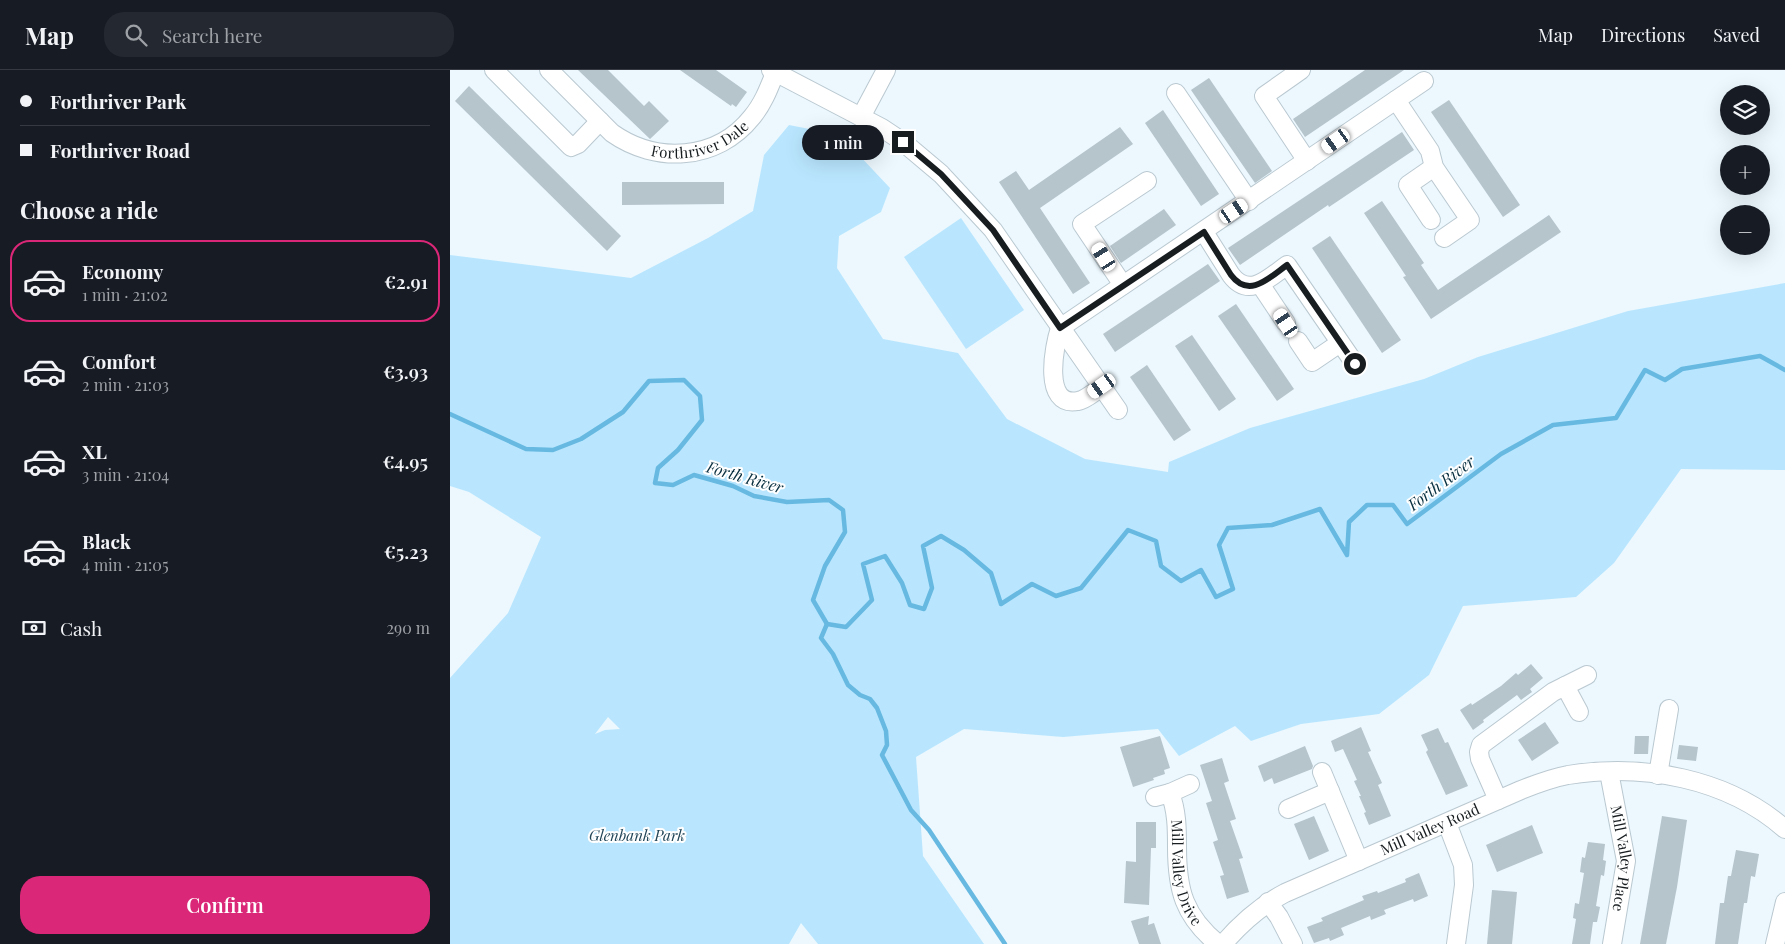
<!DOCTYPE html>
<meta charset="utf-8">
<style>
body{margin:0;font-family:"Playfair Display",serif;background:#242831;color:#f1f3f6;height:100vh;display:flex;flex-direction:column;font-size:19px;white-space:nowrap}
*{box-sizing:border-box;margin:0}
p{font-size:16px;color:#9ea1a6}
.icon{flex:none;width:28px;height:28px;fill:none;stroke:currentColor;stroke-width:2;stroke-linecap:round;stroke-linejoin:round}
.map{position:relative;flex:1;overflow:hidden}
.drawer{display:flex;flex-direction:column;background:#171b24;width:450px}
.drawer>*{flex:none}
.banner{display:grid;align-content:center;height:110px;padding:0 20px;background:#171b24}
.fabs{position:absolute;left:1270px;top:15px;display:grid;gap:10px}
.fabs a{display:grid;place-items:center;width:50px;height:50px;border-radius:50%;background:#171b24;box-shadow:0 5px 20px #0002;font-size:25px}
.end{position:absolute;width:22px;height:22px;margin:-11px;border:6px solid #181d20;background:#fff;box-shadow:0 0 0 2px #fff}
.from{border-radius:50%}
.bubble{position:absolute;height:35px;border-radius:18px;background:#171b24;box-shadow:0 5px 20px #0002;font-size:16px;font-weight:600;line-height:35px;text-align:center}
.car{position:absolute;width:15px;height:30px;margin:-15px -8px;border-radius:6px;box-shadow:0 0 4px 1px #0007;background:linear-gradient(#fff 24%,#345 0 40%,#fff 0 76%,#345 0 86%,#fff 0)}
.banner b{display:flex;align-items:center;gap:18px;height:48px;font-size:19px}
.banner b+b{border-top:1px solid #363941}
.banner i{width:12px;height:12px;background:#f1f3f6}
ul{padding:0;list-style:none}
li{display:flex;align-items:center;gap:15px;height:82px;margin:0 10px 8px;padding:0 10px;border:2px solid transparent;border-radius:20px}
li div{flex:1}
li b{display:block;font-size:19px}
li em{font-style:normal;font-weight:600}
li.current{border-color:#db2777}
li>.icon{width:45px;height:45px;stroke-width:1.5}
h2{padding:0 20px;font-size:22px;line-height:60px}
.pay{display:flex;align-items:center;gap:12px;height:55px;padding:0 20px;font-size:19px}
.pay p{margin-inline-start:auto}
.primary-button{display:flex;gap:10px;margin-top:auto;padding:10px 20px}
.primary-button a{flex:1;height:58px;border-radius:20px;background:#db2777;color:#fff;font-size:20px;font-weight:600;line-height:58px;text-align:center}
header{display:flex;align-items:center;gap:30px;box-sizing:border-box;height:70px;padding:0 25px;background:#171b24;border-bottom:1px solid #363941}
header strong{font-size:24px}
nav{display:flex;gap:28px;margin-inline-start:auto;font-size:18px}
.search{width:350px;height:45px;background:#242831;display:flex;align-items:center;gap:12px;box-sizing:border-box;padding:0 18px;border-radius:20px;color:#9ea1a6;font-size:19px}
main{display:flex;flex:1;min-height:0}
.map>svg:first-child{display:block}
.green{fill:#b9e6fe;fill-rule:evenodd}
.lines{fill:none;stroke-linecap:round;stroke-linejoin:round}
.stream{stroke:#67b9e1;stroke-width:4.5}
.building{fill:#b6c4cb}
.minor-casing{stroke:#bac8d0;stroke-width:20}
.minor{stroke:#fff;stroke-width:18}
.route{stroke:#181d20;stroke-width:6}
.labels{text-anchor:middle;stroke-width:4;stroke-linejoin:round;paint-order:stroke}
.street-label{font-size:15px;fill:#181d20;stroke:#fff}
.park-label{font-size:15px;font-style:italic;fill:#214557;stroke:#fff}
.water-label{font-size:16px;font-style:italic;fill:#093040;stroke:#fff}
</style>
<header>
<strong>Map</strong>
<div class="search"><svg class="icon" aria-label="search" viewBox="0 0 24 24"><circle cx="10" cy="10" r="6"/><path d="M15 15l6 6"/></svg>Search here</div>
<nav><a>Map</a><a>Directions</a><a>Saved</a></nav>
</header>
<main>
<section class="drawer">
<div class="banner">
<b><i class="from"></i>Forthriver Park</b>
<b><i></i>Forthriver Road</b>
</div>
<h2>Choose a ride</h2>
<ul>
<li class="current"><svg class="icon" aria-label="car" viewBox="0 0 24 24"><path d="M5 17H2v-5l4-1 3-4h7l3 4 3 1v5h-3M9 17h6M6 11h13"/><circle cx="7" cy="17" r="2"/><circle cx="17" cy="17" r="2"/></svg><div><b>Economy</b><p>1 min · 21:02</p></div><em>€2.91</em></li>
<li><svg class="icon" aria-label="car" viewBox="0 0 24 24"><path d="M5 17H2v-5l4-1 3-4h7l3 4 3 1v5h-3M9 17h6M6 11h13"/><circle cx="7" cy="17" r="2"/><circle cx="17" cy="17" r="2"/></svg><div><b>Comfort</b><p>2 min · 21:03</p></div><em>€3.93</em></li>
<li><svg class="icon" aria-label="car" viewBox="0 0 24 24"><path d="M5 17H2v-5l4-1 3-4h7l3 4 3 1v5h-3M9 17h6M6 11h13"/><circle cx="7" cy="17" r="2"/><circle cx="17" cy="17" r="2"/></svg><div><b>XL</b><p>3 min · 21:04</p></div><em>€4.95</em></li>
<li><svg class="icon" aria-label="car" viewBox="0 0 24 24"><path d="M5 17H2v-5l4-1 3-4h7l3 4 3 1v5h-3M9 17h6M6 11h13"/><circle cx="7" cy="17" r="2"/><circle cx="17" cy="17" r="2"/></svg><div><b>Black</b><p>4 min · 21:05</p></div><em>€5.23</em></li>
</ul>
<div class="pay"><svg class="icon" aria-label="cash" viewBox="0 0 24 24"><path d="M3 7h18v10H3z"/><circle cx="12" cy="12" r="2"/></svg>Cash<p>290 m</p></div>
<div class="primary-button"><a>Confirm</a></div>
</section>
<div class="map">
<svg width="1335" height="874" viewBox="0 0 1335 874">
<rect width="100%" height="100%" fill="#ecf8fe"/>
<g class="green">
<path d="M339,55L390,65L440,118L431,142L389,166L387,198L433,269L508,283L557,349L635,389L718,402L719,392L800,358L974,309L1028,287L1178,241L1335,213V400L1231,399L1164,493L1126,527L1013,536L979,605L929,644L851,654L801,671L785,656L729,686L708,659L613,667L514,659L466,687L473,786L534,874H368L351,853L339,874H0V608L58,543L91,467L19,422L0,416V185L181,208L258,168L303,141L314,85ZM158,647L170,659L155,660L145,664Z"/>
<path d="M511,148L574,240L516,279L454,187Z"/>
</g>
<g class="lines">
<g class="stream">
<path d="M0,344L76,379L103,380L131,369L173,342L199,311L234,310L250,326L252,350L228,380L208,398L205,413L223,415L244,405L283,416L304,426L337,432L379,430L393,440L395,462L375,496L363,530L377,554"/>
<path d="M377,554L396,557L422,530L413,494L435,486L452,513L460,535L474,539L482,518L473,476L491,466L514,480L541,503L551,534L582,514L606,526L631,518L678,460L706,471L711,496L731,511L751,500L766,527L783,519L769,475L778,458L822,455L870,439L897,485L899,452L917,435H943L957,454L1051,384L1103,355L1166,348L1195,300L1215,310L1232,299L1310,286L1335,300"/>
<path d="M377,554L371,568L383,584L398,615L410,625L420,629L427,638L436,661L437,675L432,685L461,740L479,760L555,874"/>
</g>
</g>
<g class="building">
<path d="M128,0H158L194,36L199,31L219,51L200,69Z"/>
<path d="M230,0H266L297,22L286,37L282,34L281,36Z"/>
<path d="M915,0H954L855,67L843,49Z"/>
<path d="M759,8L822,101L805,113L741,20Z"/>
<path d="M19,16L171,166L157,181L5,31Z"/>
<path d="M999,30L1070,135L1053,147L981,42Z"/>
<path d="M713,40L769,124L751,136L695,53Z"/>
<path d="M670,57L683,74L590,138L640,213L623,224L549,112L566,101L579,120Z"/>
<path d="M952,62L964,80L879,137L878,135L790,195L778,178Z"/>
<path d="M172,112H274V134L172,135Z"/>
<path d="M932,131L974,193L971,195L988,220L1099,145L1111,162L981,249L953,207L956,206L914,143Z"/>
<path d="M714,139L726,155L671,193L660,176Z"/>
<path d="M880,166L951,270L932,283L862,178Z"/>
<path d="M758,194L770,211L665,282L653,264Z"/>
<path d="M786,234L844,319L827,331L768,246Z"/>
<path d="M742,265L786,329L769,341L725,276Z"/>
<path d="M697,295L741,360L724,371L680,307Z"/>
<path d="M1081,594L1093,608L1080,619L1082,622L1071,630L1067,625L1033,650L1034,652L1023,660L1010,640L1021,633L1022,635L1051,616L1066,603L1068,605Z"/>
<path d="M1095,652L1109,673L1082,691L1068,670Z"/>
<path d="M911,657L921,681L918,682L932,713L928,715L941,746L919,755L914,743L916,742L909,726H911L904,711L907,710L893,679L885,682L881,671Z"/>
<path d="M988,658L995,673L998,672L1018,716L996,725L976,682L978,680L971,665Z"/>
<path d="M710,666L720,698L714,700L715,704L703,708L704,710L683,717L670,677Z"/>
<path d="M1185,666H1199L1198,684H1184Z"/>
<path d="M1229,675L1248,677L1246,691L1227,689Z"/>
<path d="M855,676L863,696L862,699L824,714L822,708L814,712L808,696Z"/>
<path d="M772,688L779,711L774,713L786,749L780,751L793,788L789,789L799,822L777,829L770,806L774,805L763,772L768,770L756,733L762,731L750,695Z"/>
<path d="M864,746L879,781L859,790L844,754Z"/>
<path d="M1212,746L1237,750L1227,817L1216,874H1190Z"/>
<path d="M686,752H706V778H701L699,835L674,833L676,791L686,792Z"/>
<path d="M1082,755L1093,783L1047,802L1036,775Z"/>
<path d="M1138,772L1155,774L1153,790L1156,791L1154,806L1151,805L1146,836L1150,837L1147,852H1143L1140,874H1122L1126,849L1123,848L1125,833L1129,834L1134,803L1130,802L1132,787L1135,788Z"/>
<path d="M1286,780L1309,784L1305,807L1301,806L1297,833H1294L1288,874H1265L1270,833H1274L1278,806H1281Z"/>
<path d="M969,803L978,826L964,832L963,829L934,840L936,844L921,850L920,846L891,858L894,865L880,871L879,868L864,873L857,857L873,851L871,848L914,830L912,826L927,821L928,823L956,812L955,809Z"/>
<path d="M1042,820L1067,822L1062,874H1037Z"/>
<path d="M699,846L698,855L704,853L711,874H689L681,851Z"/>
</g>
<g class="lines">
<g class="minor-casing">
<g id="minor">
<path d="M44,0L121,77L128,74L150,51"/>
<path id="s1" d="M99,0L162,63C206,94 267,91 302,47C313,34 319,18 325,3"/>
<path d="M321,0L432,58L453,72L491,104L543,160L668,340"/>
<path d="M851,0L814,26L857,91"/>
<path d="M726,23L799,131"/>
<path d="M946,30L980,81L984,97L1020,150L994,168"/>
<path d="M411,47L436,0"/>
<path d="M981,150L958,115L984,97"/>
<path d="M754,162L781,205C799,229 819,208 837,195L905,294"/>
<path d="M810,214L836,253"/>
<path d="M673,215L632,154L697,111"/>
<path d="M848,271L862,292L890,273"/>
<path d="M652,317C645,321 636,330 628,331C592,338 604,276 610,258L974,11"/>
<path d="M1115,616L1129,642"/>
<path d="M872,702L909,791"/>
<path id="s2" d="M1159,702L1176,791L1162,874"/>
<path d="M1208,705L1219,639"/>
<path id="s3" d="M720,723C727,741 727,759 727,777C727,820 734,846 768,874"/>
<path d="M705,727L720,723L740,714"/>
<path d="M1048,730L1030,689L1029,682L1031,675L1103,622L1137,605"/>
<path d="M838,739L880,721"/>
<path d="M997,753L1013,795L1014,815L1006,874"/>
<path d="M818,832L829,847L843,874"/>
<path id="s4" d="M773,874C792,852 810,836 835,823L1071,720C1086,714 1102,708 1118,705C1193,693 1277,708 1335,759"/>
<path d="M1325,874L1335,832"/>
</g>
</g>
<use href="#minor" class="minor"/>
</g>
<g class="lines">
<path class="route" d="M453,72L491,104L543,160L610,258L754,162L781,205C799,229 819,208 837,195L905,294"/>
</g>
<g class="labels">
<g class="street-label">
<text dy="5" stroke="none"><textPath href="#s1" startOffset="184">Forthriver Dale</textPath></text>
<text dy="5" stroke="none"><textPath href="#s4" startOffset="239">Mill Valley Road</textPath></text>
<text dy="5" stroke="none"><textPath href="#s2" startOffset="88">Mill Valley Place</textPath></text>
<text dy="5" stroke="none"><textPath href="#s3" startOffset="82">Mill Valley Drive</textPath></text>
</g>
<g class="park-label">
<text x="187" y="771">Glenbank Park</text>
</g>
<g class="water-label">
<text transform="translate(295 407) rotate(16)" y="6">Forth River</text>
<text transform="translate(991 413) rotate(-37)" y="6">Forth River</text>
</g>
</g>
</svg>
<div class="fabs">
<a><svg class="icon" aria-label="layers" viewBox="0 0 24 24"><path d="M12 4l9 5-9 5-9-5zM3 14l9 5 9-5"/></svg></a>
<a>+</a>
<a>−</a>
</div>
<i class="end from" style="left:905px;top:294px"></i>
<i class="end" style="left:453px;top:72px"></i>
<div class="bubble" style="left:352px;top:55px;width:82px">1 min</div>
<i class="car" style="left:886px;top:71px;rotate:235deg"></i>
<i class="car" style="left:784px;top:141px;rotate:56deg"></i>
<i class="car" style="left:654px;top:187px;rotate:328deg"></i>
<i class="car" style="left:836px;top:253px;rotate:327deg"></i>
<i class="car" style="left:652px;top:316px;rotate:235deg"></i>
</div>
</main>
